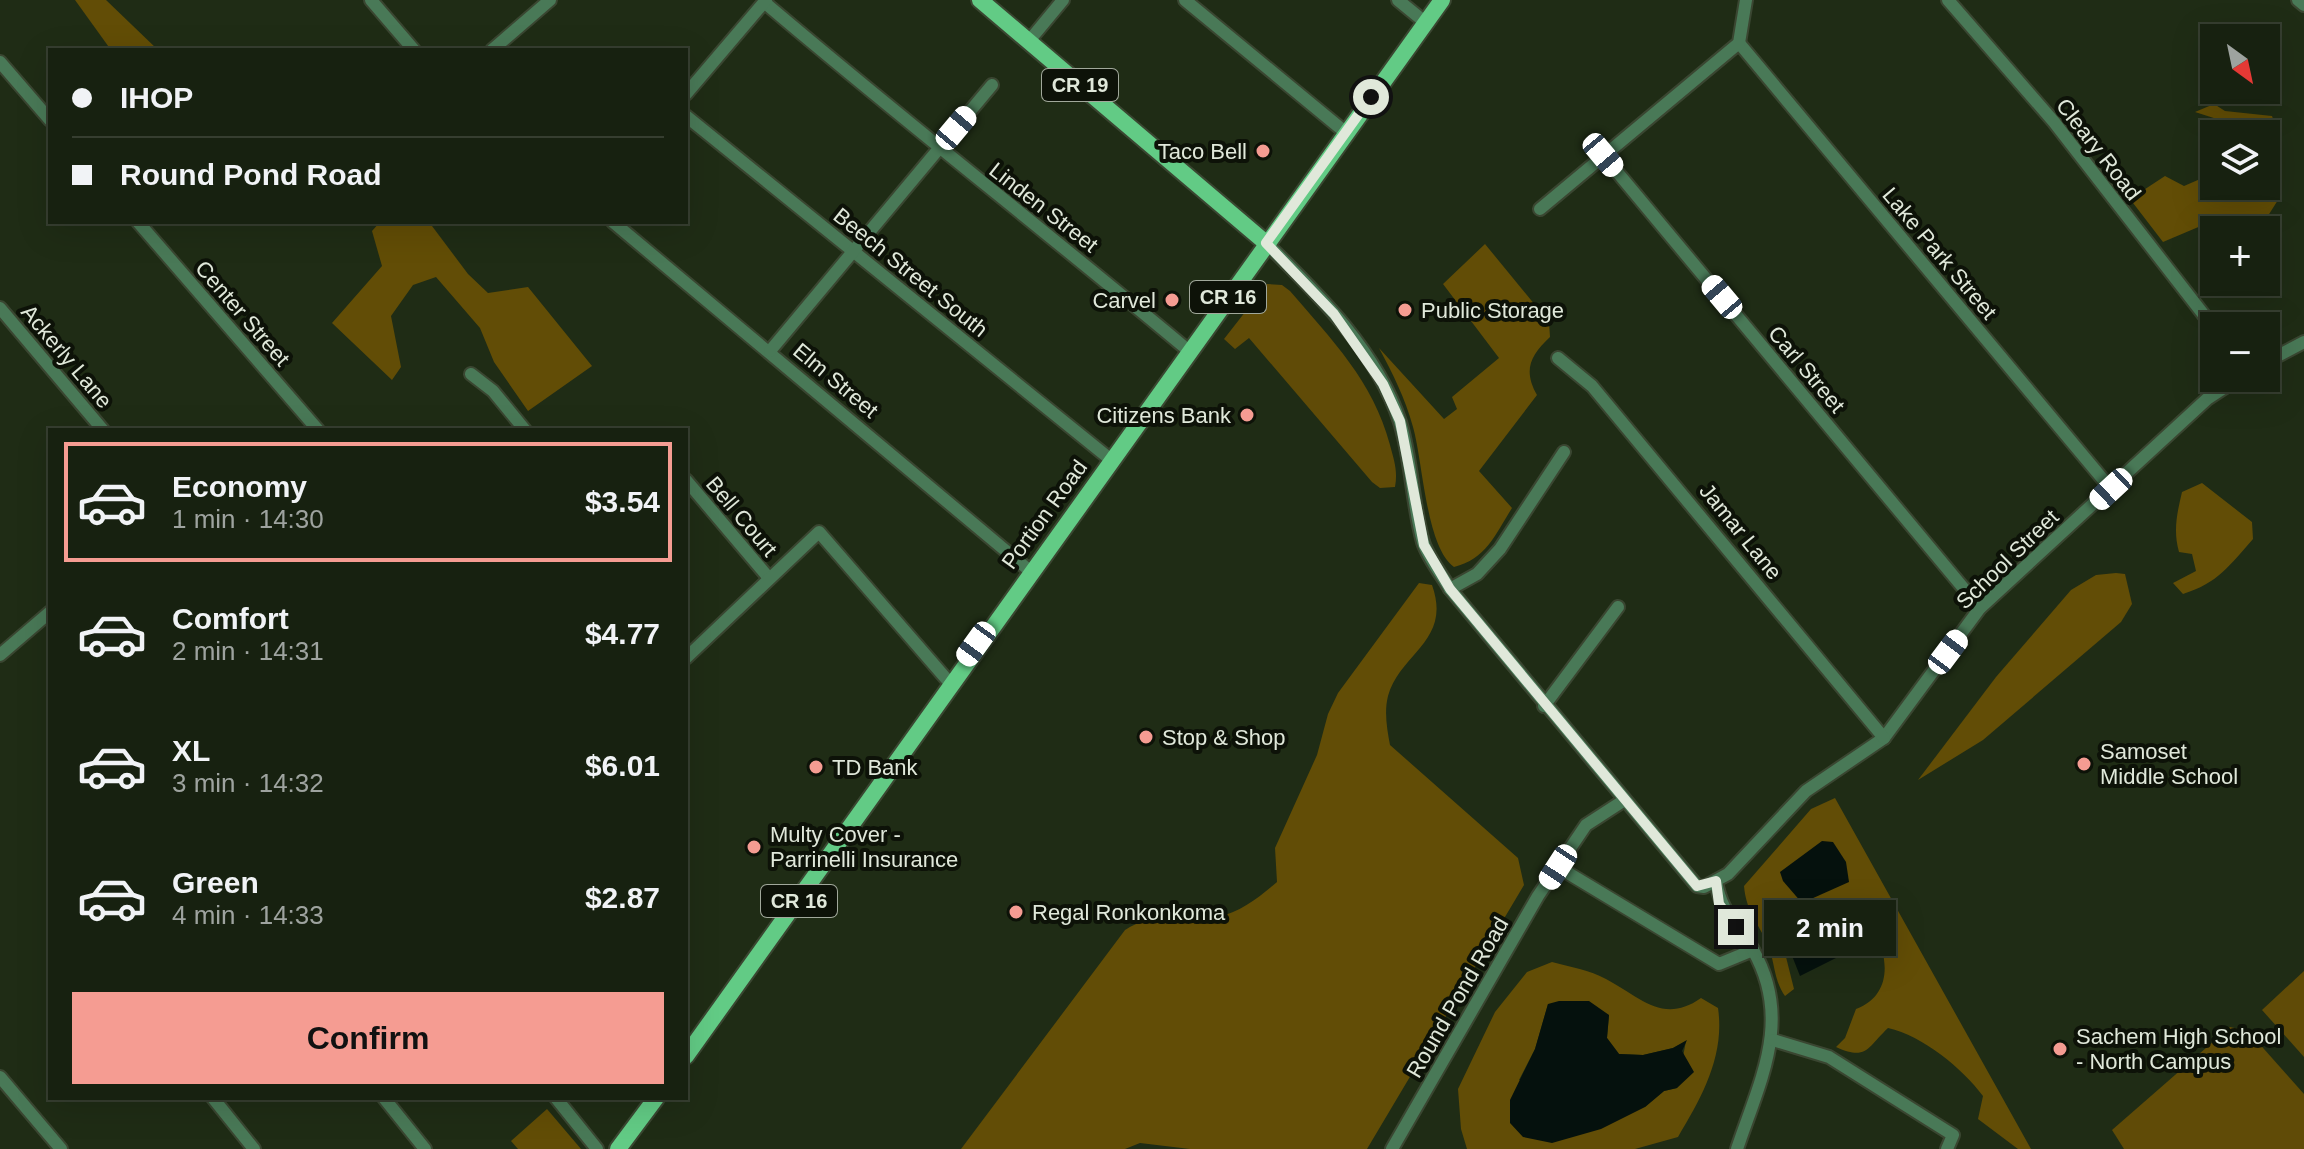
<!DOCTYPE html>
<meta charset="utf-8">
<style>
body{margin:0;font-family:Arial,sans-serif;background:#202919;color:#f1f3f6;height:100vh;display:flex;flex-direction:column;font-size:30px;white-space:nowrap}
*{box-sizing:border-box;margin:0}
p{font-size:26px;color:#9ea39f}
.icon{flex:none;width:44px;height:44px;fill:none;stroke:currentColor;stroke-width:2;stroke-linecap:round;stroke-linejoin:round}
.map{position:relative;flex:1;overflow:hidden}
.side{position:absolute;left:48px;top:428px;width:640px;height:672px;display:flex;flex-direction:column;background:#172110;border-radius:0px;box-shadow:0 8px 32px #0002,0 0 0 2px #363e30}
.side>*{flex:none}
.guide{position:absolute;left:48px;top:48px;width:640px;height:176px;border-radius:0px;box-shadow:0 8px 32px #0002,0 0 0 2px #363e30;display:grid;align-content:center;height:176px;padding:0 24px;background:#172110}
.needle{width:52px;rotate:147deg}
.controls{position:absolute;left:2200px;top:24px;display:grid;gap:16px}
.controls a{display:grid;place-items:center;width:80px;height:80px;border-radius:0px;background:#172110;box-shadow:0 8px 32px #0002,0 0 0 2px #363e30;font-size:40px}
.end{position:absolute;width:36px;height:36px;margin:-18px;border:10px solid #e0e8da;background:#111;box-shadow:0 0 0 4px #111}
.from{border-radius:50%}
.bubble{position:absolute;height:56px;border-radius:0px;background:#172110;box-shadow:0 8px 32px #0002,0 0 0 2px #363e30;font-size:26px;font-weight:700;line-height:56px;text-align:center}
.car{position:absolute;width:24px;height:48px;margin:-24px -12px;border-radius:10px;box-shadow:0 0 6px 2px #0007;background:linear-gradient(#fff 24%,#345 0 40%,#fff 0 76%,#345 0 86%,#fff 0)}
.guide b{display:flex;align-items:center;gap:28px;height:76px;font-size:30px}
.guide b+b{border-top:2px solid #363e30}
.guide i{width:20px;height:20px;background:#f1f3f6}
ul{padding:14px 0 0;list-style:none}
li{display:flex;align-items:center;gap:24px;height:120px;margin:0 16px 12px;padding:0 8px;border:4px solid transparent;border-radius:0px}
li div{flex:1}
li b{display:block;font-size:30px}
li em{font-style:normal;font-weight:700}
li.current{border-color:#f59c92}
li>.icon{width:72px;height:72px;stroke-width:1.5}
.primary-button{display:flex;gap:16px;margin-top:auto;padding:16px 24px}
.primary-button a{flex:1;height:92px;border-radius:0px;background:#f59c92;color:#111;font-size:32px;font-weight:700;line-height:92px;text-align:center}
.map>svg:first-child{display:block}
.green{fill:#604b07}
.forest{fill:#624d06;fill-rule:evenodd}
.water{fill:#05110d}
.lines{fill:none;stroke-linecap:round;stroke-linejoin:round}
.minor-casing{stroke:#3a4631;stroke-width:16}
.major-casing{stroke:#3a4631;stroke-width:20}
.minor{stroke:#497957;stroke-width:12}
.major{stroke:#62cb85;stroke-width:16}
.route{stroke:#e0e8da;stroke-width:10}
.poi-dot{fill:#f59c92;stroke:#0d1208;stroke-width:3}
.labels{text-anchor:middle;stroke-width:8;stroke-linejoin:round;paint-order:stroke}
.shield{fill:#0d1208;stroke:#a1a89b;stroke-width:2}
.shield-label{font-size:20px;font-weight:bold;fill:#e0e8da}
.street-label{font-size:22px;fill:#e0e8da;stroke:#0d1208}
.poi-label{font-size:22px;fill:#e0e8da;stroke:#0d1208;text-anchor:start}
</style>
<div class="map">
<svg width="2304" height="1149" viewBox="0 0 2304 1149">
<rect width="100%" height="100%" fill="#1f2c15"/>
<g class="green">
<path d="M1267,284L1282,285L1290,291C1332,340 1373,381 1390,445C1394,460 1398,471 1395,487L1380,488L1372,482L1249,338L1235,349L1224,339Z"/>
<path d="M2304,971V1057L2262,1010Z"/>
<path d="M2230,1027L2248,1031L2304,1094V1149H2124L2112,1130Z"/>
</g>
<g class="forest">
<path d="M75,0H106L158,50H111Z"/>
<path d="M2214,104L2225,111L2272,116L2277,130L2278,200L2259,230L2232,227L2222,217L2163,242L2130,199L2165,176L2184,186L2214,173V186H2266V134H2225L2220,120L2195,112Z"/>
<path d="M380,222H429L468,274L488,293L528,287L592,366L528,411L494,362L480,328L436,277L413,285L391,316L401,367L392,380L332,323L382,266L372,231Z"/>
<path d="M1485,244L1549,322L1550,337C1530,356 1523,370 1537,395L1479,471L1512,508C1495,535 1486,559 1454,567C1426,547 1423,462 1413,427C1405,398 1393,374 1379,348L1444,419L1457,409L1452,397L1499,358L1443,284Z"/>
<path d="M2202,483L2252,522L2253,539C2229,566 2218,583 2183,594L2173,583L2196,571L2192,554L2179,552C2173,531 2177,513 2182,492Z"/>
<path d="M2116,573L2125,574L2132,604L2121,622L1983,740L1918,780L1996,677L2071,590L2096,575Z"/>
<path d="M1419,583L1432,585C1452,641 1401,652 1388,696C1384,712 1387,729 1390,745L1518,858L1524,885L1367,1149H1190L1140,1143L1125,1149H961L1125,930C1157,909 1181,925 1217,917C1241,912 1259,897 1277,882L1275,848L1317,755L1328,714L1338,693Z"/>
<path d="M1835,798L2031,1149H2018L1978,1119L1983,1096C1962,1068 1923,1036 1888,1028C1867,1048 1867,1061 1836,1047L1845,1038L1856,1009C1905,990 1882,930 1855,900H1840L1785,927L1781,937L1794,989L1785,996C1773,980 1775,958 1766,940C1756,921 1746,909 1744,886L1811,809Z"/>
<path d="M1552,962C1570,967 1590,970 1606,979C1640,997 1663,1025 1701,998L1718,1008C1725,1056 1702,1097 1678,1137L1635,1149H1467L1461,1129L1458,1089L1495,1012L1527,972ZM1548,1004L1609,1015L1607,1038L1619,1054L1643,1055L1673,1048L1686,1041L1677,1088L1664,1091L1645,1107L1519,1080L1535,1049Z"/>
<path d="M547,1109L581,1149H518L511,1141Z"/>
</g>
<g class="water">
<path d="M1822,841L1833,842L1846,862L1849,882L1802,903L1783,881L1780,872Z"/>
<path d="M1848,909C1856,920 1868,931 1862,945L1800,976L1785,938Z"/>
<path d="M1559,1001H1589L1609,1015L1607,1038L1619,1054L1643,1055L1673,1048L1687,1040L1682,1051L1694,1072L1677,1088L1664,1091L1645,1107L1601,1129L1552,1143L1523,1137L1510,1123V1100L1535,1049L1548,1004Z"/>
</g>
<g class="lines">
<g class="minor-casing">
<g id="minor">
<path d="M371,0L414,50"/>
<path d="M1185,0L1345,132"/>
<path d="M1398,0L1426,23"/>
<path d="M1948,0L2054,122L2214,328"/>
<path d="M2298,0L2304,5"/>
<path d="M764,2C904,121 1048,233 1189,351"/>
<path d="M1029,41L1063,0"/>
<path d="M1739,43L2111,489"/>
<path d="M492,50L550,0"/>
<path d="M0,62L50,120"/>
<path d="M686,94L766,0"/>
<path d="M686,116L1110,459"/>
<path d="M1603,155L1980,608"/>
<path d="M1540,209L1739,43L1746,0"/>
<path d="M138,222L318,430"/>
<path d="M613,222L1030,571"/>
<path d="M1266,243C1318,294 1377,351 1400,422C1412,461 1412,503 1423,542C1428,558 1442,575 1450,589L1697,886L1704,887L1728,874L1806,791L1884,738L1980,608L2207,399L2239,378"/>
<path d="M0,308L103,430"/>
<path d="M770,351L992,85"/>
<path d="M1558,358L1592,386L1884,738"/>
<path d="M2266,362L2304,342"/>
<path d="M471,374L493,391L525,430"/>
<path d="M686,480L768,577"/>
<path d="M1450,589L1477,574L1500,549L1564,452"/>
<path d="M0,655L50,612"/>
<path d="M686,658L819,532L949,682"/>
<path d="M1544,706L1618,607"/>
<path d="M1558,867L1719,964L1753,950"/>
<path d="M1716,881C1721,914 1738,923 1753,950C1793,1020 1760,1080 1737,1149"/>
<path d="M1773,1040L1829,1057L1953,1135L1947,1149"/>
<path d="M0,1077L61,1149"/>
<path d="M213,1098L254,1149"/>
<path d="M384,1098L425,1149"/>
<path d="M556,1098L597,1149"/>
<path d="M1392,1149L1538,896L1586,825L1623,801"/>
</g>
</g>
<g class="major-casing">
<g id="major">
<path d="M980,0L1266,243"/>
<path d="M686,1056C936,703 1188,351 1442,0"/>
<path d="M618,1149L656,1098"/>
</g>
</g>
<use href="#minor" class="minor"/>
<use href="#major" class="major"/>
</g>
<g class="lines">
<path class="route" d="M1371,97L1266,243L1334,314L1383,384L1400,421L1424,545L1450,589L1697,886L1716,881L1719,904L1736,927"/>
</g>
<g class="poi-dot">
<circle cx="1263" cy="151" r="8"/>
<circle cx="1172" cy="300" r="8"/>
<circle cx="1405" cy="310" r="8"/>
<circle cx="1247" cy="415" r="8"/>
<circle cx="1146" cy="737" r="8"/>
<circle cx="2084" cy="764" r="8"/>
<circle cx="816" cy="767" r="8"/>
<circle cx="754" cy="847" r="8"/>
<circle cx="1016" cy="912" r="8"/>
<circle cx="2060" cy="1049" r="8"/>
</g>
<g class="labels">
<g class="shield">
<rect x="1042" y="69" width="76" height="32" rx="6"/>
<rect x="1190" y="281" width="76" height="32" rx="6"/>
<rect x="761" y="885" width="76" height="32" rx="6"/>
</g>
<g class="shield-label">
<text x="1080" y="92">CR 19</text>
<text x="1228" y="304">CR 16</text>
<text x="799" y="908">CR 16</text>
</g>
<g class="street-label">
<text transform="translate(2099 149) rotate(52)" y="8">Cleary Road</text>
<text transform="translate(1044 207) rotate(38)" y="8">Linden Street</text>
<text transform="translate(1940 253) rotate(50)" y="8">Lake Park Street</text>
<text transform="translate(911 272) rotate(39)" y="8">Beech Street South</text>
<text transform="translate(243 313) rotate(49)" y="8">Center Street</text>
<text transform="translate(67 356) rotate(50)" y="8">Ackerly Lane</text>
<text transform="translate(1807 369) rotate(50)" y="8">Carl Street</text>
<text transform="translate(836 380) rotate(40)" y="8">Elm Street</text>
<text transform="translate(1044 514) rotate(-54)" y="8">Portion Road</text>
<text transform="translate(742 516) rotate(50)" y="8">Bell Court</text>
<text transform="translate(1741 531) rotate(51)" y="8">Jamar Lane</text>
<text transform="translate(2007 559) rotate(-44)" y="8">School Street</text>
<text transform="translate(1457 997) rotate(-60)" y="8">Round Pond Road</text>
</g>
<g class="poi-label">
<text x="1247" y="159" text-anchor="end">Taco Bell</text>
<text x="1156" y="308" text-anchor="end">Carvel</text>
<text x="1421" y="318">Public Storage</text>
<text x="1231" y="423" text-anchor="end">Citizens Bank</text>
<text x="1162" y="745">Stop &amp; Shop</text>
<text x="2100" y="759">Samoset<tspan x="2100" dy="25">Middle School</tspan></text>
<text x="832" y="775">TD Bank</text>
<text x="770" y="842">Multy Cover -<tspan x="770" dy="25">Parrinelli Insurance</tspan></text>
<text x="1032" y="920">Regal Ronkonkoma</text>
<text x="2076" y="1044">Sachem High School<tspan x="2076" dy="25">- North Campus</tspan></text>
</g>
</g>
</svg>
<div class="controls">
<a><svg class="needle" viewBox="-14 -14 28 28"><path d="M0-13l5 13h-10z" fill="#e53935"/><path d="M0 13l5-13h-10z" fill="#9ea39f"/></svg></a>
<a><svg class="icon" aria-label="layers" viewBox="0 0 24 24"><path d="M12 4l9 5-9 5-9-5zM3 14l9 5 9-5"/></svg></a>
<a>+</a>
<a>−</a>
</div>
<i class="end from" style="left:1371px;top:97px"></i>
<i class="end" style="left:1736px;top:927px"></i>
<div class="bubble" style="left:1764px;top:900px;width:132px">2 min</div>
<i class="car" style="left:956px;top:128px;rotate:40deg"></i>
<i class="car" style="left:1603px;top:155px;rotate:140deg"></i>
<i class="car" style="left:1722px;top:297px;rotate:320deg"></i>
<i class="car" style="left:2111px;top:489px;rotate:227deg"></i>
<i class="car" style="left:976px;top:644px;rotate:216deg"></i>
<i class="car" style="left:1948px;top:652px;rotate:37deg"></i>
<i class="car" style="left:1558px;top:867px;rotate:213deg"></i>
<div class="guide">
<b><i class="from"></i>IHOP</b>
<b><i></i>Round Pond Road</b>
</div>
<section class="side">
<ul>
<li class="current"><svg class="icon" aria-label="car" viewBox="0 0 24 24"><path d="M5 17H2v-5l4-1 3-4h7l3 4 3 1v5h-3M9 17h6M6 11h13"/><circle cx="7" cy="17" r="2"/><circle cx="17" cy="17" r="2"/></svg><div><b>Economy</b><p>1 min · 14:30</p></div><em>$3.54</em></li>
<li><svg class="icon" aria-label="car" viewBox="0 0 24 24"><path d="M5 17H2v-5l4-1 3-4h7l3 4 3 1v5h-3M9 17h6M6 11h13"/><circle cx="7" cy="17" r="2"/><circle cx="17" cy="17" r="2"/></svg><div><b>Comfort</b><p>2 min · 14:31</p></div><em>$4.77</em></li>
<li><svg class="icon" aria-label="car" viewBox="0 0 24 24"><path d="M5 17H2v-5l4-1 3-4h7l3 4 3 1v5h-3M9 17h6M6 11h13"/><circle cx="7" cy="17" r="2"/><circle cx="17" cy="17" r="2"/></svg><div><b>XL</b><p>3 min · 14:32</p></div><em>$6.01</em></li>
<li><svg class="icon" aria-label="car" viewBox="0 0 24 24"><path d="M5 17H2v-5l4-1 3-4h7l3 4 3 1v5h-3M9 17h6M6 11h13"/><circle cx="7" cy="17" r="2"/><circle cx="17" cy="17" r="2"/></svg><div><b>Green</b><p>4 min · 14:33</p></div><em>$2.87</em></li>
</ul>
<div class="primary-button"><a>Confirm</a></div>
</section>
</div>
